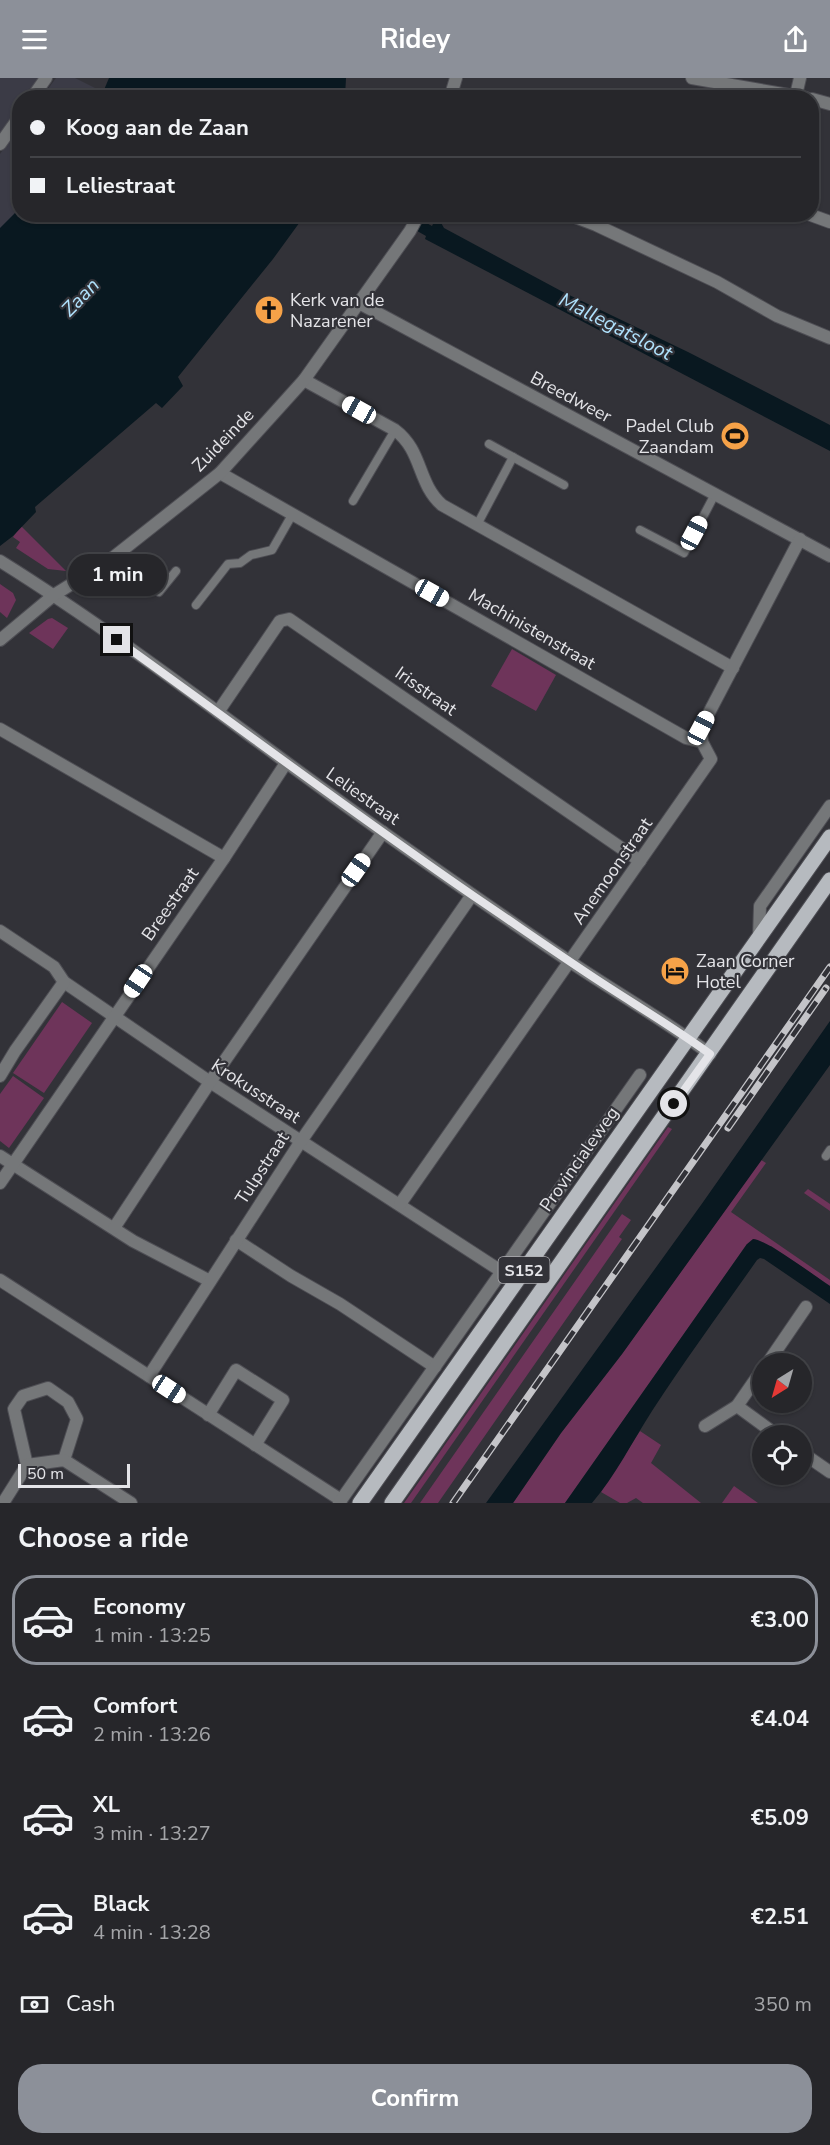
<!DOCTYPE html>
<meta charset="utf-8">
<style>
body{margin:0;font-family:"Nunito Sans",sans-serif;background:#323236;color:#f1f3f6;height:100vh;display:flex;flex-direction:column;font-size:22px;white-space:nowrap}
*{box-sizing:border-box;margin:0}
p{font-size:20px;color:#a4a5a8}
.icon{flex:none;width:33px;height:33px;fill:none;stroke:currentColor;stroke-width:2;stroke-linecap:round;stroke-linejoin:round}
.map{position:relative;height:1425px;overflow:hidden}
.drawer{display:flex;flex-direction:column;background:#26262a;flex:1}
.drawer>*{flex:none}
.hud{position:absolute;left:12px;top:12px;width:807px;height:132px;border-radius:24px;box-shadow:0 2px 4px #0004,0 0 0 2px #424347;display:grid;align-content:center;height:132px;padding:0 18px;background:#26262a}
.needle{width:39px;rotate:217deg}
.buttons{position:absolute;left:752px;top:1275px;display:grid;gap:12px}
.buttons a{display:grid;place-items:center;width:60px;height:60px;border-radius:50%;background:#26262a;box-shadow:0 2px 4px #0004,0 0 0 2px #424347;font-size:30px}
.scale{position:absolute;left:18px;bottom:15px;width:112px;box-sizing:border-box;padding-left:6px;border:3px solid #e4e4e8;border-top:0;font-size:16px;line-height:21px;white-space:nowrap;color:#e4e4e8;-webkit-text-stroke:4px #323238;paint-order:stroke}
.end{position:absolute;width:27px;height:27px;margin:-14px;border:8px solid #e4e4e8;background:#111;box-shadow:0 0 0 3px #111}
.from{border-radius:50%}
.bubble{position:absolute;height:42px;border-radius:21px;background:#26262a;box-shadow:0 2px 4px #0004,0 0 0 2px #424347;font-size:20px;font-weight:700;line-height:42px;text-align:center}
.car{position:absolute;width:18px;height:36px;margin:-18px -9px;border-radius:8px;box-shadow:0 0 4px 2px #0007;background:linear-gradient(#fff 24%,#345 0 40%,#fff 0 76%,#345 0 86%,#fff 0)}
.hud b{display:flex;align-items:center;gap:21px;height:57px;font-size:22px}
.hud b+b{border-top:2px solid #424347}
.hud i{width:15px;height:15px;background:#f1f3f6}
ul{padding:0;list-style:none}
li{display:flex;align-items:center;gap:18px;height:90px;margin:0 12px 9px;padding:0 6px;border:3px solid transparent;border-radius:24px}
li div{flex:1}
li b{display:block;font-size:22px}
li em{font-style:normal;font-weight:700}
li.selected{border-color:#8c9099}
li>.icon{width:54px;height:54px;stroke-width:1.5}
h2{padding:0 18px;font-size:27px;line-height:72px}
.pay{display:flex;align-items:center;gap:15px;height:66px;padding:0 18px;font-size:22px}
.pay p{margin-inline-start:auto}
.cta{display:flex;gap:12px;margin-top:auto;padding:12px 18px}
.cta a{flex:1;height:69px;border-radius:24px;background:#8c9099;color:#fff;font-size:24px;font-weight:700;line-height:69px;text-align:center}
header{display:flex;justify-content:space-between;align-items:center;height:78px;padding:0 18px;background:#8c9099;color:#fff;font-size:27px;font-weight:700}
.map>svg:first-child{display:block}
.built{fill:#3b3b46}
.green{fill:#6e345a}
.water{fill:#091820}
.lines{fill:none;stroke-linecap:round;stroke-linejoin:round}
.service-casing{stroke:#4e4e54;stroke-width:10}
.minor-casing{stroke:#4e4e54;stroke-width:14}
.tertiary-casing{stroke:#4e4e54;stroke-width:14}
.primary-casing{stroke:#4e4e54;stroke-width:17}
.service{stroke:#757779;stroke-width:8}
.minor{stroke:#757779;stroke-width:12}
.tertiary{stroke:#757779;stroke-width:12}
.primary{stroke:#b6babf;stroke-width:15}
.rail-casing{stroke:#c4c4c8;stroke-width:7}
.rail{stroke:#323238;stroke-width:4.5;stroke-dasharray:14;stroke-linecap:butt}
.route{stroke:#e4e4e8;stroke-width:8}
.labels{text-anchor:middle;stroke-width:4.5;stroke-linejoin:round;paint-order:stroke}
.shield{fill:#323238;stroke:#afafb3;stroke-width:1.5}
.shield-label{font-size:16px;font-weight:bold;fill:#e4e4e8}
.poi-label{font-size:18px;fill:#e4e4e8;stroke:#323238;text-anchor:start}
.street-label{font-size:18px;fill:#e4e4e8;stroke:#323238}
.water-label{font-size:20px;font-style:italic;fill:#b0e2fd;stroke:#323238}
</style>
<header><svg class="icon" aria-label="menu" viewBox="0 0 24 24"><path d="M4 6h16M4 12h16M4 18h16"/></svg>Ridey<svg class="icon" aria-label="share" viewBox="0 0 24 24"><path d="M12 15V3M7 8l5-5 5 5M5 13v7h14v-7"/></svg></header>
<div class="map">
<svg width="830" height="1425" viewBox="0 0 830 1425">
<rect width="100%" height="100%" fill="#323238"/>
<g class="built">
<path d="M0,0H42L29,19L20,20L19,34L0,64Z"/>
<path d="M56,0H75L103,14L101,19H42Z"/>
<path d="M19,50V131L0,155V76Z"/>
</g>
<g class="green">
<path d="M21,448L66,493L48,491L16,470L20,464L13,459Z"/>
<path d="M0,506L13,515L16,522L7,540L0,534Z"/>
<path d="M52,540L68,550L53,571L29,555L48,541Z"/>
<path d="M512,571L556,597L536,633L491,608Z"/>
<path d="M62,924L92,945L44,1015L13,995Z"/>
<path d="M13,998L44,1020L9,1070L0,1063V1016Z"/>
<path d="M668,1049L672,1051L411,1425H404Z"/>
<path d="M761,1082L766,1085L731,1134L830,1202V1208L771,1168L747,1166L565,1425H513L561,1355L622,1276Z"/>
<path d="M808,1111L830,1126V1133L804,1115Z"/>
<path d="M622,1136L631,1142L619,1159L622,1161L438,1425H420Z"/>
<path d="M640,1353L661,1367L651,1385L701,1425H643L636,1420L627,1425H620L601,1414Z"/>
<path d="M734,1408L758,1425H722Z"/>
</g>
<g class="water">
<path d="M109,0H346L345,19H101Z"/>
<path d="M19,131L20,136L305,137L273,181L178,299L183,308L162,330L156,325L35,429L36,434L13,458L0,468V150Z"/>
<path d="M389,137H412L432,148L434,144L440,143L444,150L563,214L688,274L830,347V373L425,161L426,158Z"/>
<path d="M830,943V987L622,1276L561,1355L513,1425H486L701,1127Z"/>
<path d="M753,1161C766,1161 816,1199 830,1208V1226L764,1181L760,1180L757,1182C722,1232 685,1282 652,1333C632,1364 616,1397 592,1425H565L747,1166Z"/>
</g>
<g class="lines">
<g class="service-casing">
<g id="service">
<path d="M489,366L564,407"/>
<path d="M353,423L395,352"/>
<path d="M477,447L513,379"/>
<path d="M640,452L684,475L715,416"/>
<path d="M110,482L159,514L176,493"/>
<path d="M196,527L228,486L240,485L251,477L272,472L292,437"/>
<path d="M826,1078L830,1072"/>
</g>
</g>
<g class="minor-casing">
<g id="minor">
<path d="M692,0L806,20"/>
<path d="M796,17L800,0"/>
<path d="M32,20L46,0"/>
<path d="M812,21L830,26"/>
<path d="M0,66L20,38"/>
<path d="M567,136L596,147L717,204L777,238L830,260"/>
<path d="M808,136L830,144"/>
<path d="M359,225L830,478"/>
<path d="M304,302L395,352C423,373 417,405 442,427L733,590"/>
<path d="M220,395L686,660L702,664"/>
<path d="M218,634L280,543L289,541L640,783"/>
<path d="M0,651L224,780"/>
<path d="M0,853L54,889L64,904L210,1004L501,1193"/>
<path d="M759,860L760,828L830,728"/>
<path d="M0,998L15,973L64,904"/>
<path d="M0,1078L133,1163L210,1203"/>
<path d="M0,1105L224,780L286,685"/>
<path d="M400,1126L711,681L702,664L701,650L800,461"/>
<path d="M114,1150L210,1004L383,754"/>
<path d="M236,1162L291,1198L340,1226L435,1289"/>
<path d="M0,1202L341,1422"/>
<path d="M767,1286L806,1229"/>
<path d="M149,1298L301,1063L472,817"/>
<path d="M737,1328L762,1292"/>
<path d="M208,1337L236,1292L283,1322L255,1367"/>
<path d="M705,1348L737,1328L778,1358"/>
<path d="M801,1374L830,1394"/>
<path d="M27,1387L14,1331L23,1318L48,1310L68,1324L77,1341L64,1382"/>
<path d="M3,1425L27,1387L64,1382L131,1425"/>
<path d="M339,1425L640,997"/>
</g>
</g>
<g class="tertiary-casing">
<g id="tertiary">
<path d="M450,20L456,0"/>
<path d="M0,483C133,566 256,665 384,755C448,800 512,845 578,889C622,918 667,944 710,976"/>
<path d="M0,562L54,517L110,482L220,395L304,302L410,153L419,136"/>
</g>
</g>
<g class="primary-casing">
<g id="primary">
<path d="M360,1425L830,759"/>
<path d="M392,1425C537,1217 685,1011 830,802"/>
</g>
</g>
<use href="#service" class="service"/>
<use href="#minor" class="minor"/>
<use href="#tertiary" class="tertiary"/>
<use href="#primary" class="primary"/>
<g class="rail-casing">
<g id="rail">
<path d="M728,1050L826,910"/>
<path d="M453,1425L830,889"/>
</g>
</g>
<use href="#rail" class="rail"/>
</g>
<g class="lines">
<path class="route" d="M117,562C236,647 354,736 475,819C515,846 555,874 596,901C634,926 673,949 710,976L674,1026"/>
</g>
<defs>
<g id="church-disc" transform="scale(1.5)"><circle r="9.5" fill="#f6a248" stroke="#323238"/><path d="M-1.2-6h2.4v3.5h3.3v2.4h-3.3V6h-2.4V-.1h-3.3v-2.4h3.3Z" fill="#111"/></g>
<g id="stadium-disc" transform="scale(1.5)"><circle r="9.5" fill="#f6a248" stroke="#323238"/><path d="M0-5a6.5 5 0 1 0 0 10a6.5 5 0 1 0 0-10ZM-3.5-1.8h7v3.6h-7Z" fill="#111"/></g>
<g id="hotel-disc" transform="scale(1.5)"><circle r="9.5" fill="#f6a248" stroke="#323238"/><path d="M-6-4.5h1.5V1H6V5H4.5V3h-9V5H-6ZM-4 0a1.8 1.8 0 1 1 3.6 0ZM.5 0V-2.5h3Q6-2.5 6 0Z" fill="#111"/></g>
</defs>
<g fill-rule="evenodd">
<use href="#church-disc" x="269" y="232"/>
<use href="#stadium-disc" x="735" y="358"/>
<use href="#hotel-disc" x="675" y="893"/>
</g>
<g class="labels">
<rect class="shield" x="498.5" y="1179" width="51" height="26" rx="4.5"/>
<g class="shield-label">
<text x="524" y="1198">S152</text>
</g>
<g class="poi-label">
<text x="290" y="228">Kerk van de<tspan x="290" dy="21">Nazarener</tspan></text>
<text x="714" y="354" text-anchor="end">Padel Club<tspan x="714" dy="21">Zaandam</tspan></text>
<text x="696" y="889">Zaan Corner<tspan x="696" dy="21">Hotel</tspan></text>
</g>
<g class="street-label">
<text transform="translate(571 319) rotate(28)" y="6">Breedweer</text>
<text transform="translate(223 362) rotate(-46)" y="6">Zuideinde</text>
<text transform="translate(532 551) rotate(30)" y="6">Machinistenstraat</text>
<text transform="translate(426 613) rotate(35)" y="6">Irisstraat</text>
<text transform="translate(363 718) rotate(35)" y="6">Leliestraat</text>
<text transform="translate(612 793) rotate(-55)" y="6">Anemoonstraat</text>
<text transform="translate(170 826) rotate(-55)" y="6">Breestraat</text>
<text transform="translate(256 1013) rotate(33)" y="6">Krokusstraat</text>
<text transform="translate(579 1081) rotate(-55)" y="6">Provincialeweg</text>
<text transform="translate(262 1090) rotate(-57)" y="6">Tulpstraat</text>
</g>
<g class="water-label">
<text transform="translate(80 219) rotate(-46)" y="7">Zaan</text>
<text transform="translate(616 248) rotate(27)" y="7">Mallegatsloot</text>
</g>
</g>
</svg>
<div class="buttons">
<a><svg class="needle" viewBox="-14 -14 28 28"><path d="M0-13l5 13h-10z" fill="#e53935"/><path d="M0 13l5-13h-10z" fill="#a4a5a8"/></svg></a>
<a><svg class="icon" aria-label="locate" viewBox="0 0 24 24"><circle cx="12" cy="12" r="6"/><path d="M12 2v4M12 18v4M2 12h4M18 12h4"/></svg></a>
</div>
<div class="scale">50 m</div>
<i class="end from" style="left:674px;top:1026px"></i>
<i class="end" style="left:117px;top:562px"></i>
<div class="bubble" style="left:68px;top:476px;width:99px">1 min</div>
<i class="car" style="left:359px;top:332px;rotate:299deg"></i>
<i class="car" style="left:694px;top:455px;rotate:28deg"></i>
<i class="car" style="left:432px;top:515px;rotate:119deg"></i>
<i class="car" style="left:701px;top:650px;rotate:28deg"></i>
<i class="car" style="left:356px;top:792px;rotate:35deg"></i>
<i class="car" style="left:138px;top:903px;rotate:214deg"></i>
<i class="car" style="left:169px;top:1311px;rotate:123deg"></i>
<div class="hud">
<b><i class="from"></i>Koog aan de Zaan</b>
<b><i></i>Leliestraat</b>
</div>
</div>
<section class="drawer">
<h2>Choose a ride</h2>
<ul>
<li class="selected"><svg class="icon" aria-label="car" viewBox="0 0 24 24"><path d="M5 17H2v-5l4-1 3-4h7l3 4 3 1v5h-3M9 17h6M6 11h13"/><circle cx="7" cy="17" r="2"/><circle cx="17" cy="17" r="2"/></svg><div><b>Economy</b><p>1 min · 13:25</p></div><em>€3.00</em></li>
<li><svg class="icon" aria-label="car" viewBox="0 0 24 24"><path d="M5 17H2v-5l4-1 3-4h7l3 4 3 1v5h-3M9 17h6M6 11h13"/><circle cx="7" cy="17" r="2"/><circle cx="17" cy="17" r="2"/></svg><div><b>Comfort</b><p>2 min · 13:26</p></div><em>€4.04</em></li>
<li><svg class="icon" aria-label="car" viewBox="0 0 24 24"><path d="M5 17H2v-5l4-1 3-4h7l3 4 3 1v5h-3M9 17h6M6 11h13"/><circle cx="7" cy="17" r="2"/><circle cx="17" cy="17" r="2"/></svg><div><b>XL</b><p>3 min · 13:27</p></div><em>€5.09</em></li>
<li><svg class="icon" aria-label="car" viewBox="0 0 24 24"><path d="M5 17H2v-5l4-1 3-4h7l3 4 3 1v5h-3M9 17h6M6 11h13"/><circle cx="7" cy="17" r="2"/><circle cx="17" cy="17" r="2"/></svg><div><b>Black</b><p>4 min · 13:28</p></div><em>€2.51</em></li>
</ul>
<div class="pay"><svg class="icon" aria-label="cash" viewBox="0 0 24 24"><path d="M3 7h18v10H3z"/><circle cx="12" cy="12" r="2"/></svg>Cash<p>350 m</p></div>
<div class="cta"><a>Confirm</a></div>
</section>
